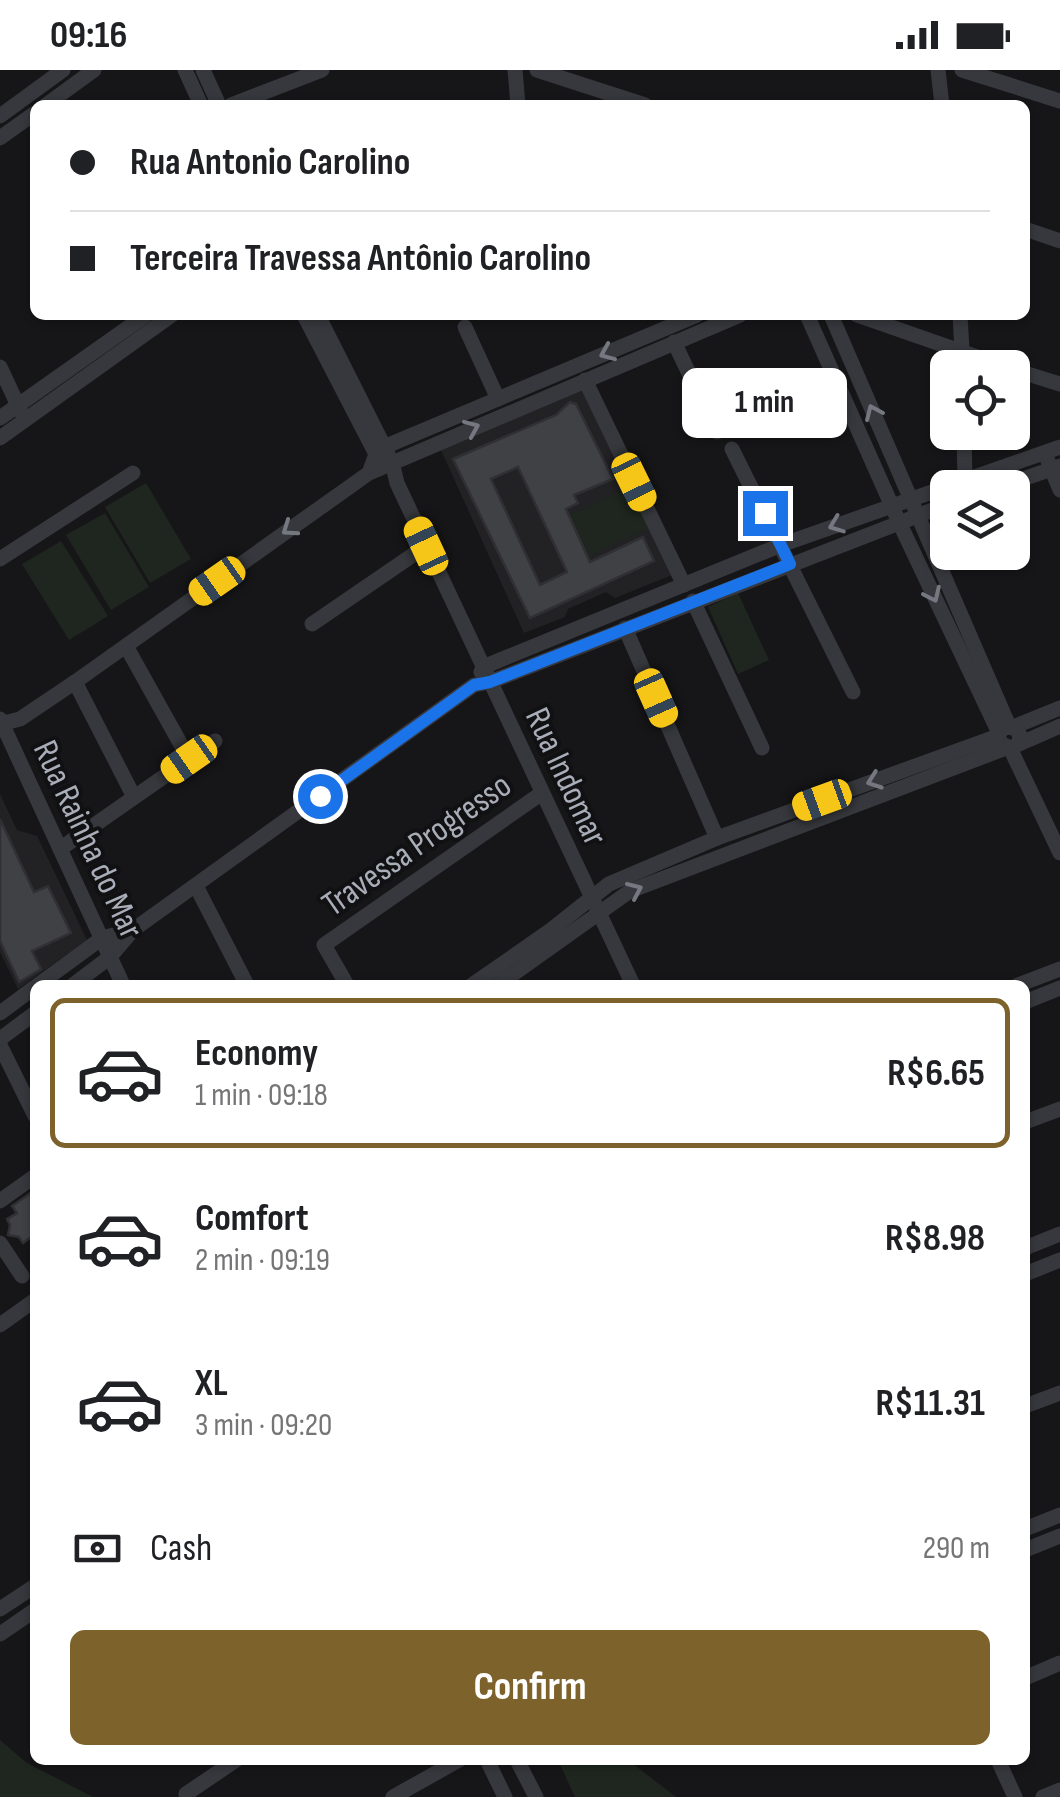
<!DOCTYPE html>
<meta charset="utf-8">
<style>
body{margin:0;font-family:"Sofia Sans Condensed",sans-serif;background:#f6f6f6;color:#202124;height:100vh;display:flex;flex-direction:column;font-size:38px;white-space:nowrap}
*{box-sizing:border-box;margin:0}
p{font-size:32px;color:#757577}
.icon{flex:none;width:55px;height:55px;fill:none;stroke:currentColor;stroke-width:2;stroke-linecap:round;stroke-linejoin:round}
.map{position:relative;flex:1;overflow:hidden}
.details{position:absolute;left:30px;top:910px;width:1000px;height:785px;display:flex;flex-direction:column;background:#fff;border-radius:15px;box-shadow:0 2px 8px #0004}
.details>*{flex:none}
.top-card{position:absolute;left:30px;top:30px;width:1000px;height:220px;border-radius:15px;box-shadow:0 2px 8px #0004;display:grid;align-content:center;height:220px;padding:0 40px;background:#fff}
.controls{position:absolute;left:930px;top:280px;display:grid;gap:20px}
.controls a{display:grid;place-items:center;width:100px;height:100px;border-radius:15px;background:#fff;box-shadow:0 2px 8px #0004;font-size:50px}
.end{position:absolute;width:45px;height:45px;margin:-22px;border:12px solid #1a73e8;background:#fff;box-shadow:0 0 0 5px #fff}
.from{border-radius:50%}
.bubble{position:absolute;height:70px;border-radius:15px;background:#fff;box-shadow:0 2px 8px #0004;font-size:32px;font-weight:700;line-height:70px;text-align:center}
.car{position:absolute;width:30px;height:60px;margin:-30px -15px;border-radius:12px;box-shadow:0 0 8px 2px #0007;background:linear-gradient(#f5c518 24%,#345 0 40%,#f5c518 0 76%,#345 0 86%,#f5c518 0)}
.top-card b{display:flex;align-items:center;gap:35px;height:95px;font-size:38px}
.top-card b+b{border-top:2px solid #e0e0e0}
.top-card i{width:25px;height:25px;background:#202124}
ul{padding:18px 0 0;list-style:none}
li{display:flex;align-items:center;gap:30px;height:150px;margin:0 20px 15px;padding:0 20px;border:5px solid transparent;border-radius:15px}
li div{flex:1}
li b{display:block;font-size:38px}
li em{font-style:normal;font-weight:700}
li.selected{border-color:#7e622b}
li>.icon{width:90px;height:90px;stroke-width:1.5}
.pay{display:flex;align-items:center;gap:25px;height:110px;padding:0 40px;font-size:38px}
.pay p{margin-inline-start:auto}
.cta{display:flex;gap:20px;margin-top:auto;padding:20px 40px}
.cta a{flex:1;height:115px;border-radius:15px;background:#7e622b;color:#fff;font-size:40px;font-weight:700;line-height:115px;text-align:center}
.status{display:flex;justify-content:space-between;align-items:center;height:70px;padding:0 50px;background:#fff;direction:ltr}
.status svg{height:28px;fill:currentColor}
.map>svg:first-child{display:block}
.built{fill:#222225}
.green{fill:#1e261f}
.building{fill:#404145;stroke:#303034;stroke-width:2.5;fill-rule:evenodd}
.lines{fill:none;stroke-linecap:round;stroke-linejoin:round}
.minor{stroke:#37383d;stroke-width:15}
.oneway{stroke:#757881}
.route{stroke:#1a73e8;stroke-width:12}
.labels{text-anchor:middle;stroke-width:8;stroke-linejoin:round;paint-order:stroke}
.street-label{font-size:35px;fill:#a8adb8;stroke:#111113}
</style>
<div class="status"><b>09:16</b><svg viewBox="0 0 49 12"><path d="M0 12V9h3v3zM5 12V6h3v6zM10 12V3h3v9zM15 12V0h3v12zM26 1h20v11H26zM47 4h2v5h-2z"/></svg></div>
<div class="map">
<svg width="1060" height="1727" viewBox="0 0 1060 1727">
<rect width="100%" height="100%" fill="#161618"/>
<g class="built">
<path d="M588,317L677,503L615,528L606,522L568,539L565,547L524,563L440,378Z"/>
<path d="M0,724L17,760L37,766L87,870L18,919L0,882Z"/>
</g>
<g class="green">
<path d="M146,413L191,489L150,513L105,437Z"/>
<path d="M632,416L651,457L589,486L570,445Z"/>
<path d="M105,443L149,517L111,540L66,465Z"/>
<path d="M61,471L108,546L69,570L22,494Z"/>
<path d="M738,523L769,590L738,604L708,537Z"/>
<path d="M0,1670L27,1693L93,1727H0Z"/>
<path d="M558,1690H628L676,1727H575Z"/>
</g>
<g class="building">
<path d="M570,332L576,334L613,409L574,425L578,433L566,439L590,492L643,467L654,491L530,548L453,389L556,345ZM518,397L567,502L540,515L491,409Z"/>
<path d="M0,749L34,822L48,816L71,863L32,881L41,899L19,912L0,871Z"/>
<path d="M35,1120V1164L23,1173L19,1167L8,1165L10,1155L7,1149L17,1143L12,1136Z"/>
</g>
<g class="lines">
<g class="minor">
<path d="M185,0L201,35"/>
<path d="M203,0L219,35"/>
<path d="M515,0L518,35"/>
<path d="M537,0L645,35"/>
<path d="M938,0L942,35"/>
<path d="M962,0L1060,31"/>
<path d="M46,35L94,0"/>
<path d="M231,35L322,0"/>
<path d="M0,46L63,0"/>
<path d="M0,68L35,43"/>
<path d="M1025,159L1060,171"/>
<path d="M304,245L379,390"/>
<path d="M318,245L392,392L397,413L633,915"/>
<path d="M807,245L899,452L999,663"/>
<path d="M831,245L1009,656"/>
<path d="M857,245L1009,298"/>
<path d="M960,245L963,298"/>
<path d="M465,257L498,329"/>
<path d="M674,272L717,362"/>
<path d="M0,297L21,342"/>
<path d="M1012,299L1060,314"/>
<path d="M585,310L684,515"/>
<path d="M0,348L146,245"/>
<path d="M964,362L965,411"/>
<path d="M0,368L172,245"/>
<path d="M732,379L853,622"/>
<path d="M1048,391L1060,420"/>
<path d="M369,403L376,384L384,377L697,245"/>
<path d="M997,418L1060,396"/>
<path d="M0,489L133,403"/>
<path d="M693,531L762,678"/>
<path d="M312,554L426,476"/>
<path d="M625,558L717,768"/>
<path d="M126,576L189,689"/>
<path d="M481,602L483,597L781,475L1060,377"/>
<path d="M75,612L134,727"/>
<path d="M0,649L123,915"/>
<path d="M0,654L20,649L75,612L369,403L740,245"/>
<path d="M1013,657L1060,638"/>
<path d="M1019,672L1020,665L1015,658L1005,657L999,663V672L1010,678L1060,656"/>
<path d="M1010,678L1060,783"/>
<path d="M60,779L215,671"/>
<path d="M196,816L247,915"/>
<path d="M38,915L102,868L133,860"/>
<path d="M73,915L110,887L133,860L474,615L490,612L948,434"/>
<path d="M347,915L324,875L542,723"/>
<path d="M472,915L551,860L609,814L717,768L998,666"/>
<path d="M498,915L630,821L1006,678"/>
<path d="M1018,915L1060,899"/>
<path d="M1025,932L1060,918"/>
<path d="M0,943L35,917"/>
<path d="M0,969L35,943"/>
<path d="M0,975L35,1046"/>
<path d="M1025,1052L1060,1039"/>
<path d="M0,1131L35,1106"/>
<path d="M0,1173L22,1206"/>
<path d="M1025,1178L1060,1164"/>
<path d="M1025,1204L1060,1190"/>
<path d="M0,1255L35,1230"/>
<path d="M1025,1336L1060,1323"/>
<path d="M1025,1459L1060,1445"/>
<path d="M1025,1480L1060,1466"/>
<path d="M0,1539L35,1516"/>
<path d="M0,1564L35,1540"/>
<path d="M1025,1608L1060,1593"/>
<path d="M487,1690L505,1727"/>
<path d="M517,1690L536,1727"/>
<path d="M998,1690L1015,1727"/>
<path d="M186,1724L236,1690"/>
<path d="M393,1727L459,1690"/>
<path d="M1043,1727L1060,1720"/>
</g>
</g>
<defs><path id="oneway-chevron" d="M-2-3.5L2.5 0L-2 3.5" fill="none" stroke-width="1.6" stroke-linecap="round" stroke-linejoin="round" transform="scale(2.5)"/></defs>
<g class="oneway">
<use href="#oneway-chevron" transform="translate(607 283) rotate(157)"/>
<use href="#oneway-chevron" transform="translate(873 342) rotate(-114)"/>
<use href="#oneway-chevron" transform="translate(472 358) rotate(-23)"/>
<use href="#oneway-chevron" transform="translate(836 455) rotate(159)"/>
<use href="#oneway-chevron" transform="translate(289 459) rotate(145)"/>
<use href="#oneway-chevron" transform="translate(933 525) rotate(65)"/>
<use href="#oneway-chevron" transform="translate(874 711) rotate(160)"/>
<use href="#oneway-chevron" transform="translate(635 820) rotate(-24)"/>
</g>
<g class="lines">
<path class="route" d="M320,726L474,615L490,612L790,494L765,443"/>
</g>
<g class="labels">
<g class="street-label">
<text transform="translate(567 706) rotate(65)" y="12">Rua Indomar</text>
<text transform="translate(89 769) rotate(65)" y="12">Rua Rainha do Mar</text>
<text transform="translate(416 774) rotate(-35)" y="12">Travessa Progresso</text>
</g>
</g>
</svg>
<div class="controls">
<a><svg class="icon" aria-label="locate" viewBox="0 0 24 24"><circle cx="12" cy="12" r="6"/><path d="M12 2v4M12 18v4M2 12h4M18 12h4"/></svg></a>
<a><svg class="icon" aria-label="layers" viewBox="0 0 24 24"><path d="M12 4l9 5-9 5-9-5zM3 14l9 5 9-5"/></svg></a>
</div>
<i class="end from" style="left:320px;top:726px"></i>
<i class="end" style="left:765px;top:443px"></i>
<div class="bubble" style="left:682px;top:298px;width:165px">1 min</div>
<i class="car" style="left:634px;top:412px;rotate:154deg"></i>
<i class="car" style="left:426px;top:476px;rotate:335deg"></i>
<i class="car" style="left:217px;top:511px;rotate:235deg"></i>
<i class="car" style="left:656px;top:628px;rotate:156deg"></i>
<i class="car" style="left:189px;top:689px;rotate:235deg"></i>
<i class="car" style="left:822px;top:730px;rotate:250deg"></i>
<div class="top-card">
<b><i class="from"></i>Rua Antonio Carolino</b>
<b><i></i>Terceira Travessa Antônio Carolino</b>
</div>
<section class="details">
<ul>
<li class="selected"><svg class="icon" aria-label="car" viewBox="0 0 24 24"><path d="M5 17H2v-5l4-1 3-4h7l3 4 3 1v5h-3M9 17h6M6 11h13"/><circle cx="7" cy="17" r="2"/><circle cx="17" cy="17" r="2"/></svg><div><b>Economy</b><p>1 min · 09:18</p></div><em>R$6.65</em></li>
<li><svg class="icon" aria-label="car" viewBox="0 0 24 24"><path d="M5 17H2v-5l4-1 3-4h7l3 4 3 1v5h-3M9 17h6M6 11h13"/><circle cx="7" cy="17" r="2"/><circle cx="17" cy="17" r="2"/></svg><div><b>Comfort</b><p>2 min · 09:19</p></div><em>R$8.98</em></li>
<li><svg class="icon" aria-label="car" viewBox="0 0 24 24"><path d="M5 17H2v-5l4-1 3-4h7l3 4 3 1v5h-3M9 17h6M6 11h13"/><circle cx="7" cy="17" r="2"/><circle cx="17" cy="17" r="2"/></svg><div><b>XL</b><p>3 min · 09:20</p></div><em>R$11.31</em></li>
</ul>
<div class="pay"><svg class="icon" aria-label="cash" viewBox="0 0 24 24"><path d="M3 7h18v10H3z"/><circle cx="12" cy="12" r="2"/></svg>Cash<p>290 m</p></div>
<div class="cta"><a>Confirm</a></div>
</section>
</div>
